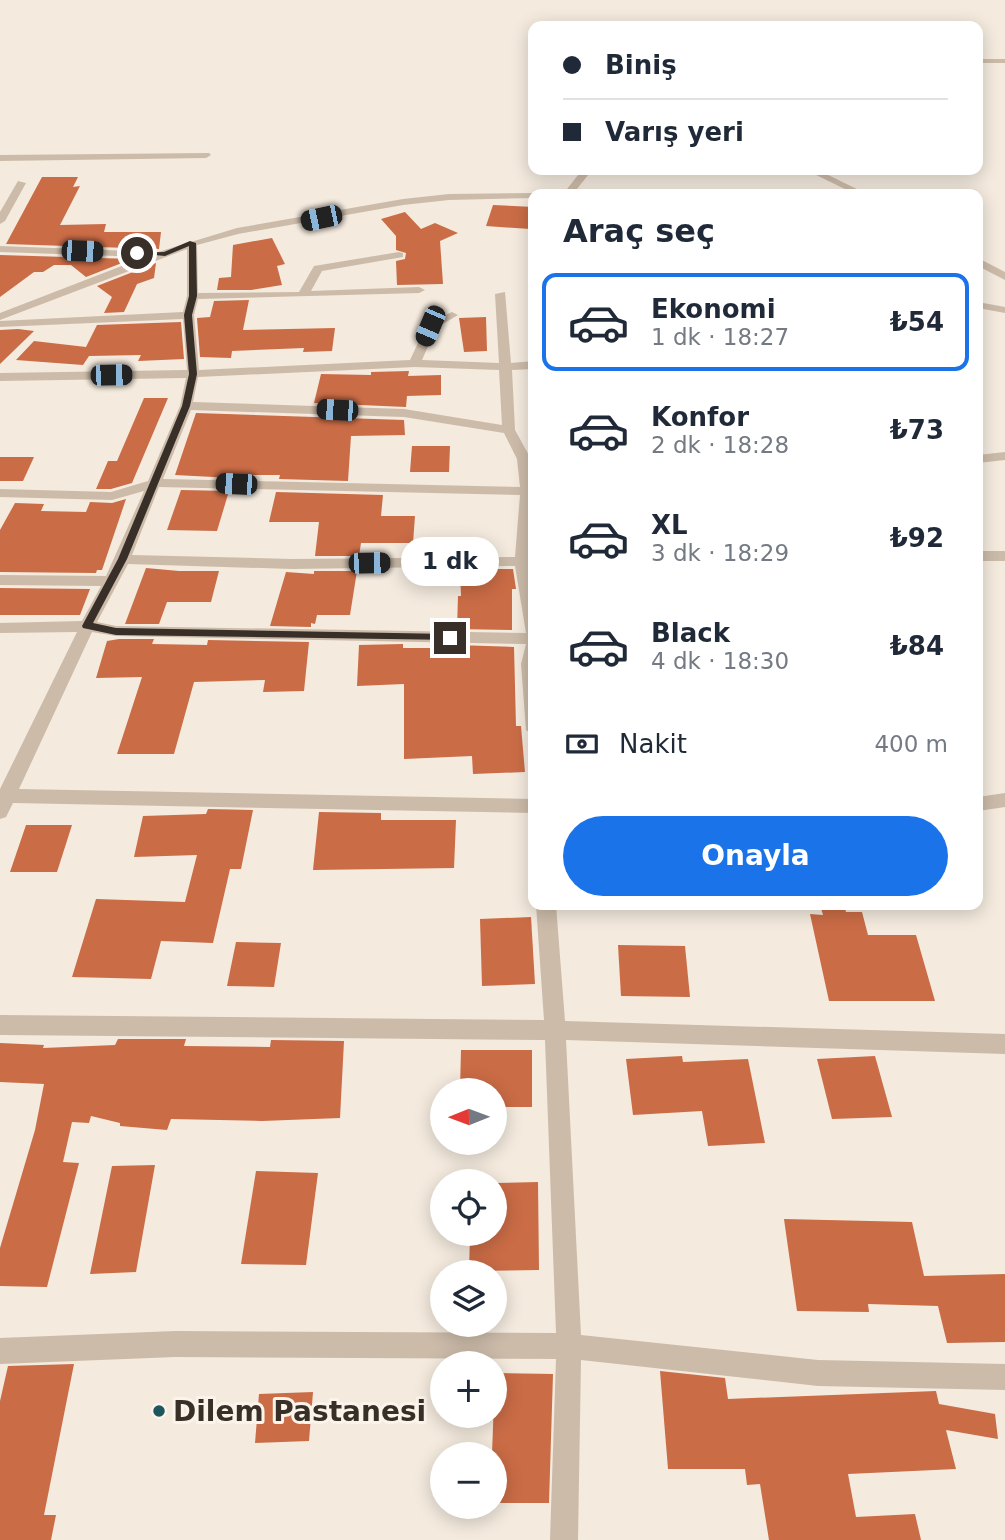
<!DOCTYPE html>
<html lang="tr">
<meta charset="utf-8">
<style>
body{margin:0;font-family:"DejaVu Sans",sans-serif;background:#f6f6f7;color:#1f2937;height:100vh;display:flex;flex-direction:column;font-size:26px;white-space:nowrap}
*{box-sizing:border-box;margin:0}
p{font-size:23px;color:#747a83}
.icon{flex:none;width:38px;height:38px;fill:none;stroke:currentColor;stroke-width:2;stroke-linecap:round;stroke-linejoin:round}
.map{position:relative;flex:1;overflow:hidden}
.details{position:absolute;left:528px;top:189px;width:455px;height:721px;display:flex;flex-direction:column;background:#fff;border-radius:14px;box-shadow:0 4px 18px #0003}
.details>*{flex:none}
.top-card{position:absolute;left:528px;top:21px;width:455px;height:154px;border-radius:14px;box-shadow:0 4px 18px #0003;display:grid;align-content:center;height:154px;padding:0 35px;background:#fff}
.needle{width:46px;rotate:269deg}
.tools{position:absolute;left:430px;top:1078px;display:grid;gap:14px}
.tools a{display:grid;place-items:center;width:77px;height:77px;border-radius:50%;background:#fff;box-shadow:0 4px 18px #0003;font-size:35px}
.end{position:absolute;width:32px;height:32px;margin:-16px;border:9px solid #392f29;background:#fff;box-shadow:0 0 0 4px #fff}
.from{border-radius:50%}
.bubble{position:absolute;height:49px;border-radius:24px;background:#fff;box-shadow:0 4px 18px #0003;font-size:23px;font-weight:600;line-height:49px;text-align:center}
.car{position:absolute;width:21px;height:42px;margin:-21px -10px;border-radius:9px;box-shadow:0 0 5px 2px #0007;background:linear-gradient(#222 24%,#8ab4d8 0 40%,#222 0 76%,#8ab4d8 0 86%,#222 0)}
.top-card b{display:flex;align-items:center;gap:24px;height:66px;font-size:26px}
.top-card b+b{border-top:2px solid #e0e1e3}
.top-card i{width:18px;height:18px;background:#1f2937}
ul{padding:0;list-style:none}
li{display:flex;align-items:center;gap:21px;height:98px;margin:0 14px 10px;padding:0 21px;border:4px solid transparent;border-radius:14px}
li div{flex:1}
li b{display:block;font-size:26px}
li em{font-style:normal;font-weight:600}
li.current{border-color:#1a73e8}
li>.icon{width:63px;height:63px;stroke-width:1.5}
h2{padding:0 35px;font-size:32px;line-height:84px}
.pay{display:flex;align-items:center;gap:18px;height:77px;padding:0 35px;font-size:26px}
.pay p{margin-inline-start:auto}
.button{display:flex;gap:14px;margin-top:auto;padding:14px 35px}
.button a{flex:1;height:80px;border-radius:42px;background:#1a73e8;color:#fff;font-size:28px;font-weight:600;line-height:80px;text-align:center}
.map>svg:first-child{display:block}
.building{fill:#ca6c46}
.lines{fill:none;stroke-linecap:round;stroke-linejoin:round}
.minor{fill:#ccbba9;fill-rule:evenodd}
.route{fill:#392f29}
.poi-dot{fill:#1d565d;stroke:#fbf4eb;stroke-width:2.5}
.labels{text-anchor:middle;stroke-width:6;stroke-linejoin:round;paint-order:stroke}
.near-poi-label{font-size:28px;font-weight:bold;fill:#392f29;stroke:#fbf4eb;text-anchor:start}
</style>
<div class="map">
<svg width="1005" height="1540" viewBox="0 0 1005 1540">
<rect width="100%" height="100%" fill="#f4eade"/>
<g class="building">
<path d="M42,177H78L73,187L80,186L60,225L106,224L104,232H161L159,249L6,244Z"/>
<path d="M493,205L534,207L530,229L486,226Z"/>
<path d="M405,212L421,229L435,223L458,233L440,241L443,284L397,285L396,261L405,259L406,253L396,250V236L381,219Z"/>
<path d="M272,238L285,264L277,266L282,285L251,290H217L219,278L231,277L233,245Z"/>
<path d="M0,255L132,259L86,277L71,265H54L43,272H34L0,297Z"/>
<path d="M156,263L154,278L137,284L124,312L104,313L112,297L97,286Z"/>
<path d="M249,300L243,330L335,328L332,351L303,352L304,348L232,351L231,358L200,357L197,318L210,317L214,301Z"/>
<path d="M486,317L487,351L464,352L459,318Z"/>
<path d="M181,322L184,359L138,361L141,355L89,356L83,365L16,360L34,341L86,347L97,325Z"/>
<path d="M18,329L34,331L0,364V330Z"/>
<path d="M409,371L408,376L441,375V395L407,396L406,407L314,403L321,374L371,375V372Z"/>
<path d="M144,398H168L132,483L111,489H96L108,461H117Z"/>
<path d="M196,413L404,420L405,435L351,436L348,481L279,479L280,475H234L233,478L175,475Z"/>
<path d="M412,446H450L449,472H410Z"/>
<path d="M0,457H34L23,481H0Z"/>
<path d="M181,490L229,491L217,531L167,530Z"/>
<path d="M276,492L383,495L381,516H415L413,543H361L359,556H315L319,522H269Z"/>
<path d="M126,499L102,570H97L96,573L0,572V530L15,503L44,504L41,511L86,512L90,502L112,503Z"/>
<path d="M146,568L179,571H219L211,602H167L159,624H125Z"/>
<path d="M460,569H513L516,589H512V630L457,629L458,596H461Z"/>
<path d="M314,571H357L350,615H317L315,624L311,623V627L270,626L286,572L314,574Z"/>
<path d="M0,588L90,589L80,615H0Z"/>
<path d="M119,639H154L152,644L207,645L208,640L309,642L304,691L263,692L265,680L194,682L174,754H117L142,677L96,678L107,641Z"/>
<path d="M403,644V648H456V645L514,647L516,726H521L525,772L473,774L472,756L404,759V684L357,686L359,645Z"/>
<path d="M208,809L253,810L241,869H230L213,943L161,941L151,979L72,977L96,899L185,902L197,855L134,857L143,816L206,814Z"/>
<path d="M319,812L381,813V820H456L454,868L313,870Z"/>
<path d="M26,825H72L57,872H10Z"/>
<path d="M820,905H844L846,912H862L868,935H916L935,1001H829L810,914L823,915Z"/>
<path d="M531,917L535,984L482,986L480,919Z"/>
<path d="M236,942L281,943L274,987L227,986Z"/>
<path d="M618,945L685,946L690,997L621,996Z"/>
<path d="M118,1039H186L184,1046L270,1047L271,1040L344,1041L340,1118L262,1121L171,1119L167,1130L120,1126V1123L91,1116L89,1123L72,1122L63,1162L79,1163L47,1287L0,1286V1248L35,1130L44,1084L0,1082V1043L44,1045L43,1048L115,1045Z"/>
<path d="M461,1050H532V1107H495V1090H460Z"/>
<path d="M682,1056L683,1062L748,1059L765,1143L708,1146L702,1111L633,1115L626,1059Z"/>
<path d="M875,1056L892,1117L832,1119L817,1059Z"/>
<path d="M155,1165L136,1272L90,1274L112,1166Z"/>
<path d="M256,1171L318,1173L306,1265L241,1264Z"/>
<path d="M538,1182L539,1270L469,1271L470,1234H495V1183Z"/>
<path d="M784,1219L912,1222L924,1276L1005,1274V1342L947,1343L938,1306L868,1304L869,1312L797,1311Z"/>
<path d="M74,1364L44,1515H56L51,1540H0V1401L8,1366Z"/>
<path d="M660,1371L725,1378L728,1399L936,1391L939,1404L995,1414L998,1439L946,1430L956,1469L848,1474L856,1517L915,1514L921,1540H769L760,1484L747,1485L745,1469H668Z"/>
<path d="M495,1373L553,1374L549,1503H495V1454H492Z"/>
<path d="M313,1392L309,1441L255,1443L259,1394Z"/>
</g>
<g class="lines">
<g class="minor">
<rect x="978" y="59" width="27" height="4"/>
<path d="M209,153L211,155L206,158L0,161V155Z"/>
<path d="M582,170H592L573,194H546L567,189Z"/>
<path d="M806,170H818L867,194H855Z"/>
<path d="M18,181L26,183L5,221L0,224V212Z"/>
<path d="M537,193L534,194V198L449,200L403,205L238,234L197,245L198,293L299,292L314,266L399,252L403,253V257L322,271L311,291L419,287L425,290L419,293L198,299L194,315L199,370L410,360L427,324L452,312L458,315L436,328L422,360L499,363L495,294L505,292L511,363L534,361V369L512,370L515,430L531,459L534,490L530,556H534V566H530L534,587V736L526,730L521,664L526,644L116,636L92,632L19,789L534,799V813L13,803L6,817L0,819V789L77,632L0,633V623L82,621L101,586L0,585V575L106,576L144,491L112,500L0,497V489L111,492L148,481L180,406L186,378L0,381V373L187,370L183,319L0,327V321L183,312L187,296V249L0,320V313L145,257L0,252V246L158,252L237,228L403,199L449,194ZM415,367L499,370L502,425L404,409L193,402L198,377ZM191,410L404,417L504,433L517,459L520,487L163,479ZM159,487L520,495L515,557L292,559L132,555ZM128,564L292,569L515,566L526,633L116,626L97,622Z"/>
<path d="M978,258L1005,272V280L978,266Z"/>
<path d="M978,302L1005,307V313L978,308Z"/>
<path d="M1005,452V460L978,463V455Z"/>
<rect x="978" y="551" width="27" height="10"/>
<path d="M1005,793V807L978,811V797Z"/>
<path d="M536,905H556L565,1021L1005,1034V1054L566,1040L581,1335L818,1360L1005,1364V1390L818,1386L581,1360L578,1540H550L556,1359L175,1357L0,1364V1338L175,1331L556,1333L545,1040L0,1035V1015L544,1020Z"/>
</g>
</g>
<path class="route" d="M190,241L196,243L197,296L192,315L197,374L190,406L127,559L93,623L116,628L450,634L454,635V640L116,635L83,628L82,626L118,559L182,406L189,374L184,315L189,296V246L165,256L134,253L164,252Z"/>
<circle class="poi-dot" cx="159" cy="1411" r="7"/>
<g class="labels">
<g class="near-poi-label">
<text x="173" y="1421">Dilem Pastanesi</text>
</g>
</g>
</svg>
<div class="tools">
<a><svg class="needle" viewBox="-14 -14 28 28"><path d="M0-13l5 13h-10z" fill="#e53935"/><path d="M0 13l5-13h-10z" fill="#747a83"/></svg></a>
<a><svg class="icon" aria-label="locate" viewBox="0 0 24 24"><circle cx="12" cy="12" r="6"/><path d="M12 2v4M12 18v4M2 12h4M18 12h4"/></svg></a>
<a><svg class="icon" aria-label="layers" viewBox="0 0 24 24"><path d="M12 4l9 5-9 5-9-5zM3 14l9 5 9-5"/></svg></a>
<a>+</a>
<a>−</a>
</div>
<i class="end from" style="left:137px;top:253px"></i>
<i class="end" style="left:450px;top:638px"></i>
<div class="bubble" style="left:401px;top:537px;width:98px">1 dk</div>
<i class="car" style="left:321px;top:218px;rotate:258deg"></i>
<i class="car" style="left:82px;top:251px;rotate:92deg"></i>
<i class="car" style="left:430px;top:326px;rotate:203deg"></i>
<i class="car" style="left:111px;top:375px;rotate:89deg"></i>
<i class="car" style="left:337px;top:410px;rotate:273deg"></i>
<i class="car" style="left:236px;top:484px;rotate:272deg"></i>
<i class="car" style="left:369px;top:563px;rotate:89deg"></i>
<div class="top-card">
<b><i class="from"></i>Biniş</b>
<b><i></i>Varış yeri</b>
</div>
<section class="details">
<h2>Araç seç</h2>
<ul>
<li class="current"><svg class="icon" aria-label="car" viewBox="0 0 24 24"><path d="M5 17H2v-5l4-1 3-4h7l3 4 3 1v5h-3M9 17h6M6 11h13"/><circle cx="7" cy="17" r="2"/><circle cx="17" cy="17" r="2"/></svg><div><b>Ekonomi</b><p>1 dk · 18:27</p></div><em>₺54</em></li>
<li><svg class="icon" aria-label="car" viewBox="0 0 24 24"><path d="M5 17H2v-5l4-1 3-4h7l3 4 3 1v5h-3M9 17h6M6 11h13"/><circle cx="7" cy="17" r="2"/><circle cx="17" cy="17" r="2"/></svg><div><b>Konfor</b><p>2 dk · 18:28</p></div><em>₺73</em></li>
<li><svg class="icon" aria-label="car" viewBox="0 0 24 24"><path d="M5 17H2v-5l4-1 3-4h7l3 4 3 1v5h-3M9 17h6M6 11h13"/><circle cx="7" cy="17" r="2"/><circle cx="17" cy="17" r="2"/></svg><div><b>XL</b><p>3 dk · 18:29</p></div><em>₺92</em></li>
<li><svg class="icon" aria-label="car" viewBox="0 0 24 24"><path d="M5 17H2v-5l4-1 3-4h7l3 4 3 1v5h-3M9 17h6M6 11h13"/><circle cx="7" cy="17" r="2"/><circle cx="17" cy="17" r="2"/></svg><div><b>Black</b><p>4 dk · 18:30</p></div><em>₺84</em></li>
</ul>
<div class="pay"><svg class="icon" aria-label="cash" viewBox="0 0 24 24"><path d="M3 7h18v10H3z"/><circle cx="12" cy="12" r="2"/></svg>Nakit<p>400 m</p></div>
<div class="button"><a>Onayla</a></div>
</section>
</div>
